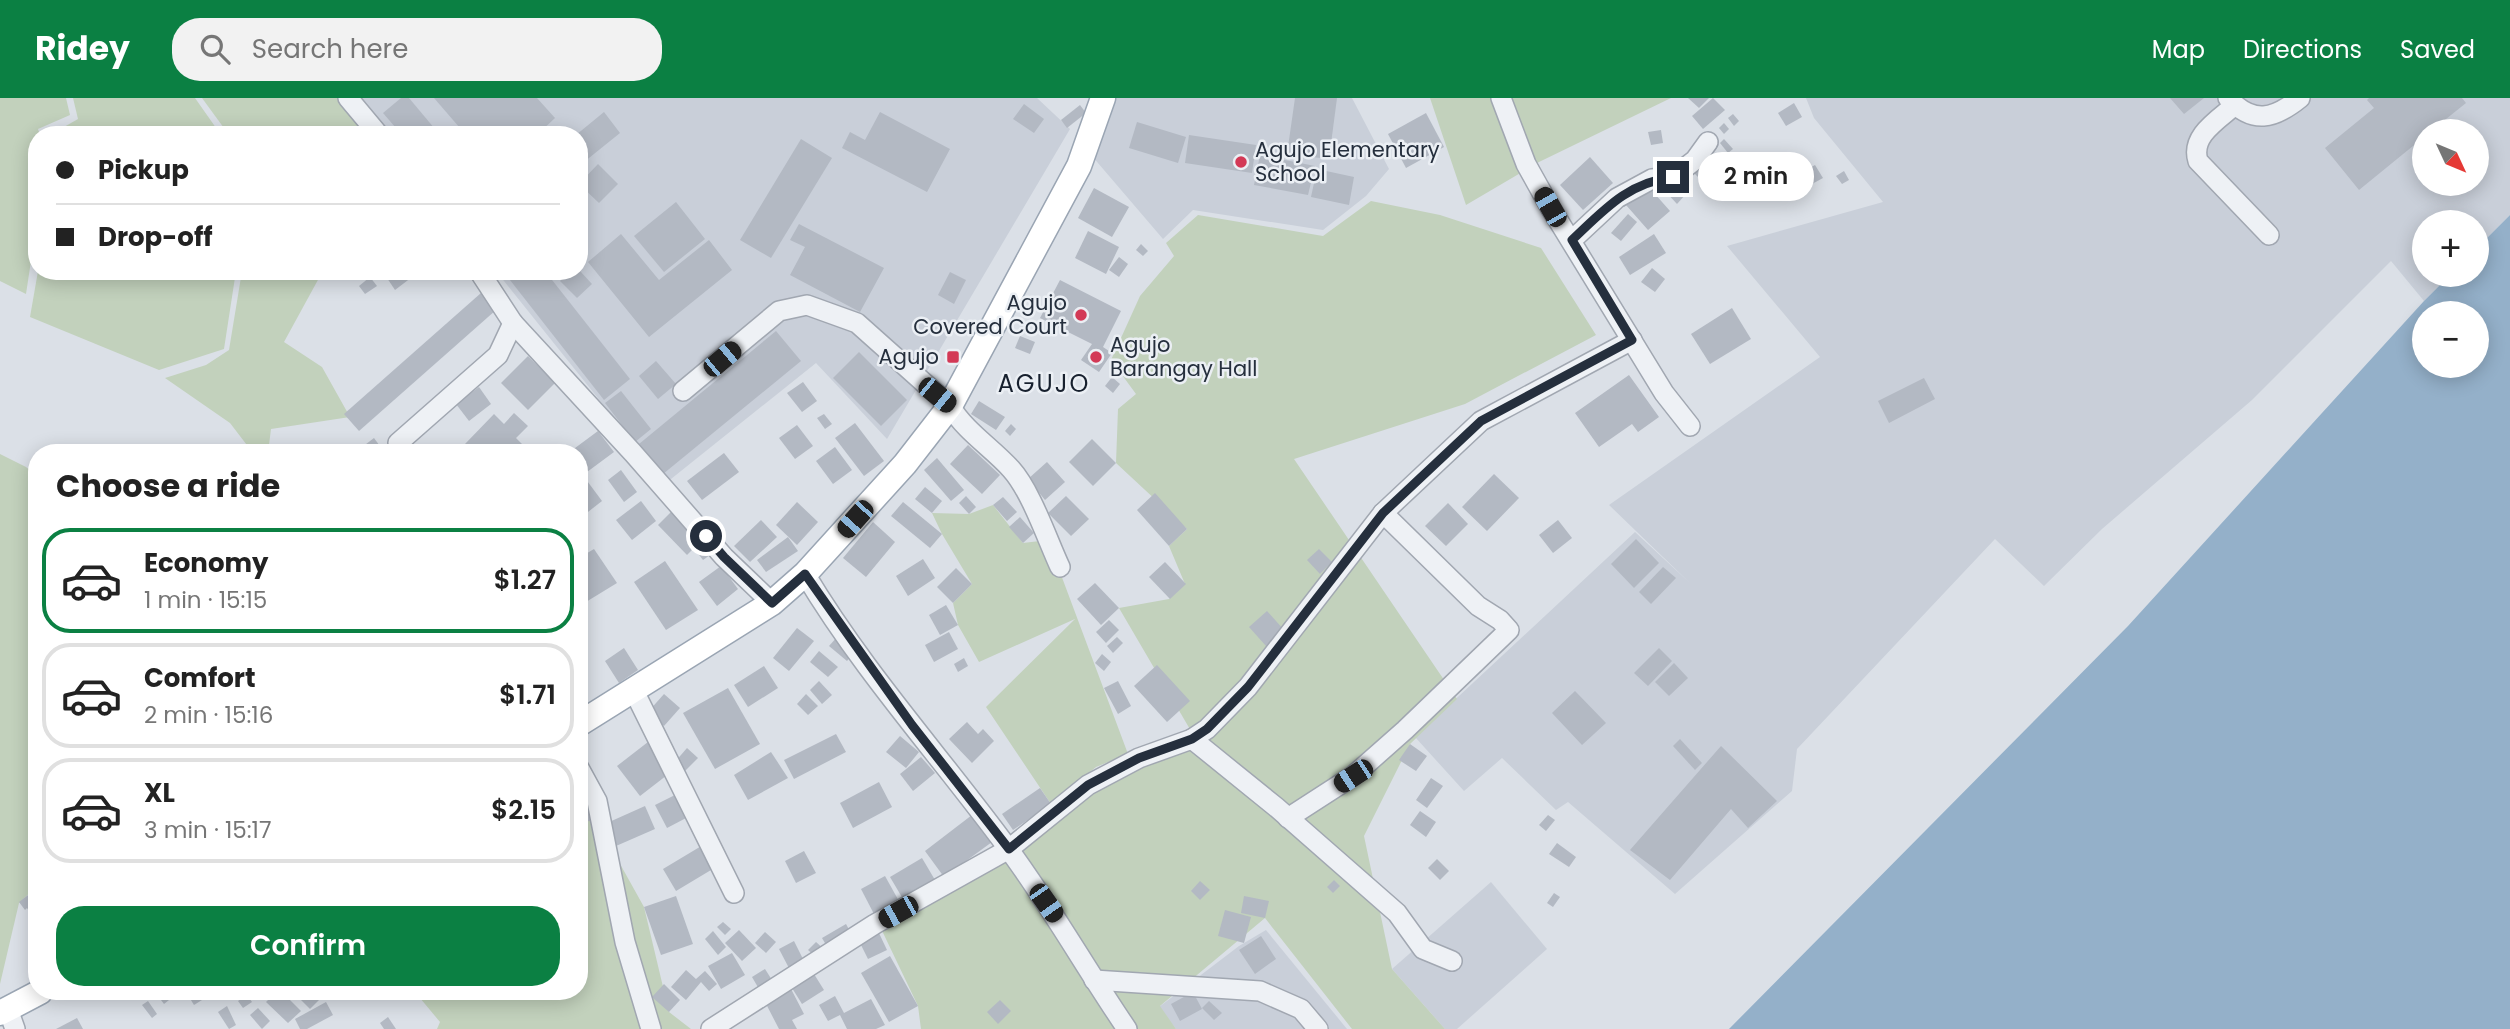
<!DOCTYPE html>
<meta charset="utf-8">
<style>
body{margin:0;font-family:Poppins,sans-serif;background:#f2f2f2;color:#222;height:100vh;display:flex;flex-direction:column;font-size:26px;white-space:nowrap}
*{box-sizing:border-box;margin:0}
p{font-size:23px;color:#767676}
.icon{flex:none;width:38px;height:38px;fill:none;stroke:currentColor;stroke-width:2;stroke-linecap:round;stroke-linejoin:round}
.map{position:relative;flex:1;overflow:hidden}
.drawer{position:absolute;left:28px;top:346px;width:560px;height:556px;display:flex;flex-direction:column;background:#fff;border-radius:28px;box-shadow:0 4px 18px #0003}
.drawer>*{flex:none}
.banner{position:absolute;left:28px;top:28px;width:560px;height:154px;border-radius:28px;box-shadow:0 4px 18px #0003;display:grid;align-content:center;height:154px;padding:0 28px;background:#fff}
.needle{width:46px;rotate:134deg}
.controls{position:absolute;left:2412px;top:21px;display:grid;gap:14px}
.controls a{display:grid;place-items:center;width:77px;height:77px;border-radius:50%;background:#fff;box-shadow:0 4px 18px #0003;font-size:35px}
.end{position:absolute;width:32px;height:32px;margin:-16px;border:9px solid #252f3d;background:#fff;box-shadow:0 0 0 4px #fff}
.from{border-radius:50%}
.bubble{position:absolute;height:49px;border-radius:24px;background:#fff;box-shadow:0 4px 18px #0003;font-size:23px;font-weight:600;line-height:49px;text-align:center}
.car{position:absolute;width:21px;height:42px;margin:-21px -10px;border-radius:9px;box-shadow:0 0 5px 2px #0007;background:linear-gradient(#222 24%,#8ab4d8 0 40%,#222 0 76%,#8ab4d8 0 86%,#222 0)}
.banner b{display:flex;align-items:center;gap:24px;height:66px;font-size:26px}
.banner b+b{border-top:2px solid #e0e0e0}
.banner i{width:18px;height:18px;background:#222}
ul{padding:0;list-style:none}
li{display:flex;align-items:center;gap:21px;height:105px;margin:0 14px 10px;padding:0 14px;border:4px solid #e0e0e0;border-radius:28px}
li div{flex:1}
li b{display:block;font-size:26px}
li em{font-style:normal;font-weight:600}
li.selected{border-color:#0b8043}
li>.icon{width:63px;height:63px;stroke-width:1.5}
h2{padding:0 28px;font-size:32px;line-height:84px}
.primary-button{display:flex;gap:14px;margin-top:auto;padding:14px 28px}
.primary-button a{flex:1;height:80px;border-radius:28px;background:#0b8043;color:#fff;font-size:28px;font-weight:600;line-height:80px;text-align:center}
header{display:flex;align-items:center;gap:42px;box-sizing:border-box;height:98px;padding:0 35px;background:#0b8043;color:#fff}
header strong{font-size:33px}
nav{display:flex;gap:38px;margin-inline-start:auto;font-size:24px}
.search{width:490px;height:63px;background:#f2f2f2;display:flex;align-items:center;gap:18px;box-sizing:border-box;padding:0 24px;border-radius:28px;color:#767676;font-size:26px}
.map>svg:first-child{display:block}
.built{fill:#c9cfd9;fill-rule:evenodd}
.green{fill:#c2d1bc}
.water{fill:#94b0c9;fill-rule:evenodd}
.building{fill:#b3b9c3}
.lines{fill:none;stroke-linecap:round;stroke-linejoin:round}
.minor-casing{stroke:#a1a7b1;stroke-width:22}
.major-casing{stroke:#9aa5b3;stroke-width:27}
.minor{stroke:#eef1f5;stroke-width:19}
.major{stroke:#fff;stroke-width:24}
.route{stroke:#252f3d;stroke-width:9}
.poi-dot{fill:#d33956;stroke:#ebeff4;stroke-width:2.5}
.labels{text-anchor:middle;stroke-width:5;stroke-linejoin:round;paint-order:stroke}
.poi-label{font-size:21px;fill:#252f3d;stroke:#ebeff4;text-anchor:start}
.quarter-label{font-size:24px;letter-spacing:2px;fill:#17202e;stroke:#ebeff4}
</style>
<header>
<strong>Ridey</strong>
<div class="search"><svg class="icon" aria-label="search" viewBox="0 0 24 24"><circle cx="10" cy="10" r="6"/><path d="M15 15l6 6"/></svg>Search here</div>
<nav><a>Map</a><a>Directions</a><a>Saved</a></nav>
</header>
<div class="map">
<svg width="2510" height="931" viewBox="0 0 2510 931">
<rect width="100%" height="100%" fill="#dbe0e7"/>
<g class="built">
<path d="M358,0H1037L1070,31L887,341L816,265L666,385L496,173H579V37H387Z"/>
<path d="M1110,0H1352L1389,71L1366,98L1323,132L1193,112L1163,141L1092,58Z"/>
<path d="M1806,0H2510V117L2476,151V124H2424V177H2450L2424,203L2391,163L2252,302L2102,431L2044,488L1995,441L1797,651L1792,693L1675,796L1568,704L1556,712L1502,660L1464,693L1415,639L1635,434L1691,486L1609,407L1820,259L1727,148L1883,104L1814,20ZM2424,33H2476V86H2424Z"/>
<path d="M1491,784L1547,851L1457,931H1445L1392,871Z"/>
<path d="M1266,832L1347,931H1176L1159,909L1239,848Z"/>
</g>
<g class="green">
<path d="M0,0H66L70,17L38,31L40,37H37V123L26,196L0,183Z"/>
<path d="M73,0H195L221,37H50L78,21Z"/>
<path d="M202,0H341L367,37H229Z"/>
<path d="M1430,0H1671L1539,64L1466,107Z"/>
<path d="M1371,103L1440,117L1541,150L1596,237L1465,306L1294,361L1457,601L1410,646L1364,738L1392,871L1445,931H1352L1265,820L1160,908L1176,931H921L918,908L875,818L1009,751L1191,633L1119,510L1169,501L1185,486L1169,448L1187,431L1116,365L1118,311L1136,296L1111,262L1140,198L1174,158L1166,145L1198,117L1323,138Z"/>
<path d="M38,173H236L224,251L159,272L30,219Z"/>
<path d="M242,173H319V180L284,244L322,269L350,319L271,331L268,355H253L230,325L165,280L206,267L229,252Z"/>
<path d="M0,356L26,369L37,378V726L31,731L37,752V788L19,805L0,886Z"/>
<path d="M993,407L1023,445L1048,442L1128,656L1096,669L1051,706L986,609L1075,521L979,564L958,527L953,505L972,486L942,436L932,415L969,416Z"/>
<path d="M595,721L644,809L669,914L691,931H437L440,924L415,894H579V722Z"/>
</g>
<path class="water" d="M2510,117V931H1729L2128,528L2424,203L2450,177H2476V151ZM2424,215H2476V268H2424Z"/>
<g class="building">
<path d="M401,0H409L440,37H402L383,15Z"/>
<path d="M434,0H537L555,20L537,37H466Z"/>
<path d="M1295,0H1337L1329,61L1287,56Z"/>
<path d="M1688,0H1709L1699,10Z"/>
<path d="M1713,0L1725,12L1703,31L1692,18Z"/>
<path d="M2170,0H2204L2184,16Z"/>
<path d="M2369,0H2462L2466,5L2431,33H2424V39L2359,92L2325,50L2374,10L2367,2Z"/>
<path d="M1794,5L1802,19L1786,28L1778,15Z"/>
<path d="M1024,6L1044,21L1034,35L1013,21Z"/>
<path d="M1080,7L1086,15L1067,30L1061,22Z"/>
<path d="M604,14L620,35L579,68V37H576Z"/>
<path d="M880,14L950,51L927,94L842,50L850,34L865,42Z"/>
<path d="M1426,15L1444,49L1406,70L1388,36Z"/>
<path d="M1733,16L1739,23L1734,28L1728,20Z"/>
<path d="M1137,24L1186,39L1178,65L1129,50Z"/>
<path d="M1724,25L1729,31L1724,36L1719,30Z"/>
<path d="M1661,32L1663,45L1651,47L1648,34Z"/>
<path d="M1189,37L1256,47L1252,75L1185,65Z"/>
<path d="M801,41L832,60L771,160L740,142Z"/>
<path d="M1724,41L1733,51L1728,55L1720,45Z"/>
<path d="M1260,57L1315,68L1308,97L1254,87Z"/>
<path d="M1707,57L1724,75L1709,90L1691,72Z"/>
<path d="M1590,59L1613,85L1583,112L1560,87Z"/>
<path d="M598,66L618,86L599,105L579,86Z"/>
<path d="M1815,67L1823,80L1812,86L1804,73Z"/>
<path d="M1317,71L1354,79L1349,107L1311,99Z"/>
<path d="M1844,73L1849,82L1842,86L1836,78Z"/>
<path d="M1674,84L1686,96L1677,106L1665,93Z"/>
<path d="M1647,87L1670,113L1648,132L1626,107L1624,109L1622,106Z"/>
<path d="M1094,90L1129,109L1112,139L1078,120Z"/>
<path d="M676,104L705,141L664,174L634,138Z"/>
<path d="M1628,116L1637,124L1621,143L1611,135Z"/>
<path d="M799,126L884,170L860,214L790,177L805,149L790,142Z"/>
<path d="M1088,133L1119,149L1106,176L1075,160Z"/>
<path d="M621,136L659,182L709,142L732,172L649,239L588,164Z"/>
<path d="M1654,136L1666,155L1630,177L1619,159Z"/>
<path d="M1141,146L1148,153L1143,158L1136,152Z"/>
<path d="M1119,159L1128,166L1119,179L1109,172Z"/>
<path d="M1652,170L1665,181L1655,194L1641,184Z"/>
<path d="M390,173H420L395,192L385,177Z"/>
<path d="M503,173H545L630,281L604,302Z"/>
<path d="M571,173H580L592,186L577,200L560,183Z"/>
<path d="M950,174L966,182L954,206L938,197Z"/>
<path d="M370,179L377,188L365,196L359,188Z"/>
<path d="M1060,182L1121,213L1103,249L1112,255L1099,274L1081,262L1092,246L1040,220Z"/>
<path d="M481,195L496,212L359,333L344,316Z"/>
<path d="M1732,210L1751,241L1710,266L1691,236Z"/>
<path d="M776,233L801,263L663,376L639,346Z"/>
<path d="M1020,238L1035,244L1030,256L1015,250Z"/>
<path d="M859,254L907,302L881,328L833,280Z"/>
<path d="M528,258L555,285L528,312L501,285Z"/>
<path d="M656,263L676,286L658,301L639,278Z"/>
<path d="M1629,277L1659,319L1638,334L1632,326L1599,349L1575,315Z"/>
<path d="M1112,279L1120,286L1113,295L1105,288Z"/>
<path d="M1924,280L1935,301L1889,325L1878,303Z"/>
<path d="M803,284L817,303L802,314L787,295Z"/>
<path d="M479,289L491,306L469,323L456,306Z"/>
<path d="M621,293L651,331L635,344L605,305Z"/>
<path d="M979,303L1005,319L996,332L971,316Z"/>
<path d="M514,315L528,328L516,340L526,350L521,355H475L465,346L494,316L504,326Z"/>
<path d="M824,316L832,326L825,331L817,320Z"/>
<path d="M855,325L884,363L864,378L835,340Z"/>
<path d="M1011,326L1016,331L1010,338L1005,333Z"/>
<path d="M797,327L813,348L795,361L779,340Z"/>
<path d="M598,333L614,354L587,374L579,364V355L571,353Z"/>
<path d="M374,340L385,355H359L357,353Z"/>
<path d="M1092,341L1116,365L1093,388L1069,364Z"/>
<path d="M968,347L1000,377L982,396L950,366Z"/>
<path d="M835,349L852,372L833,386L816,363Z"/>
<path d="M724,355L739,374L702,402L687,383Z"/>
<path d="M937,360L964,392L951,403L924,372Z"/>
<path d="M1047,364L1065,384L1045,402L1028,381Z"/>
<path d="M579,372L602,403L579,421Z"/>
<path d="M621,372L637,394L624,404L608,382Z"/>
<path d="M1494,376L1519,400L1487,433L1462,409Z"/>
<path d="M925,389L942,403L932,415L915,401Z"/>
<path d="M1155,395L1187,431L1169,448L1137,412Z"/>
<path d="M966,398L976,409L969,416L959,405Z"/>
<path d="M1066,398L1089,421L1071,438L1048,415Z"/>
<path d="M1003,399L1017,414L1007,423L993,407Z"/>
<path d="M641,403L656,423L632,442L616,422Z"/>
<path d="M797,404L818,424L797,447L776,427Z"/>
<path d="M903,404L942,436L930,450L891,418Z"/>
<path d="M1448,405L1468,426L1446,448L1425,428Z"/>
<path d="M675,410L704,440L687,457L658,427Z"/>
<path d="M1020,419L1034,435L1023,445L1009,429Z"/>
<path d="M761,422L777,439L750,464L734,448Z"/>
<path d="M1558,422L1572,440L1553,455L1539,437Z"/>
<path d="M873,424L895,444L866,479L843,460Z"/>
<path d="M788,439L798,453L766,474L757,462Z"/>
<path d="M1636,441L1659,465L1634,490L1611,466Z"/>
<path d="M706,446L713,455L703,462L696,453Z"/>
<path d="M594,451L617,485L581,507L579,504V460Z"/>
<path d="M1319,451L1332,464L1320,476L1307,462Z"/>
<path d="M923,461L935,480L908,498L896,478Z"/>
<path d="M665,463L698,512L666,532L634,484Z"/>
<path d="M1165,464L1186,486L1170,501L1149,479Z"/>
<path d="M721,468L738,491L717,508L699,484Z"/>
<path d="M1663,469L1676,480L1651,506L1639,494Z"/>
<path d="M956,470L972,486L953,505L937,489Z"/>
<path d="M1095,485L1119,510L1101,527L1077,501Z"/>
<path d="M946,507L958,527L940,537L929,517Z"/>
<path d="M1267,513L1284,532L1266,548L1249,529Z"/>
<path d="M1109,522L1119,532L1106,545L1096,534Z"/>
<path d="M797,530L814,543L789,573L773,560Z"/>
<path d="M949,534L958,551L934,564L925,547Z"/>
<path d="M837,539L855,554L847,563L829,548Z"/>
<path d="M1117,539L1123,545L1113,555L1107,548Z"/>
<path d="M624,550L638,572L619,585L605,563Z"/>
<path d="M1659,550L1672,563L1648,588L1634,575Z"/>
<path d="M819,553L838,569L828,579L810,564Z"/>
<path d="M1102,556L1111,564L1104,573L1095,565Z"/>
<path d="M964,560L968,568L958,574L954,566Z"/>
<path d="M1674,565L1688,580L1669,598L1655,584Z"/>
<path d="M1157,567L1190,603L1167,624L1134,588Z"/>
<path d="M764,568L778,590L748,609L734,587Z"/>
<path d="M819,583L832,597L822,606L810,592Z"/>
<path d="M1118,583L1131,608L1118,616L1104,590Z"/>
<path d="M728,590L760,646L715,671L683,615Z"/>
<path d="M1575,593L1606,625L1582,647L1552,615Z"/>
<path d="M664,596L680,610L664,628L648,614Z"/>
<path d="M806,596L818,608L808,617L797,606Z"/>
<path d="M967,624L978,636L983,631L994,643L972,665L949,641Z"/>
<path d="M836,636L846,654L794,681L784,662Z"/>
<path d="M900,638L919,654L906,670L886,654Z"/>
<path d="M1680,641L1702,665L1695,672L1673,648Z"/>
<path d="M648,644L671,674L640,698L617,668Z"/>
<path d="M1410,646L1427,658L1416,673L1399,662Z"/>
<path d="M1721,648L1777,703L1748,730L1731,711L1670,782L1630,752Z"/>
<path d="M687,650L698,660L684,674L674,665Z"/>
<path d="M771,654L788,680L748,702L734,677Z"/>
<path d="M921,659L935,675L913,693L900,676Z"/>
<path d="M1431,680L1443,688L1427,710L1416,702Z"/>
<path d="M579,684L595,721L579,726Z"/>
<path d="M879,684L892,709L853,730L840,705Z"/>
<path d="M1040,690L1051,706L1013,732L1002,716Z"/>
<path d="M677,696L688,719L667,730L655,707Z"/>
<path d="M645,708L655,731L616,748L607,725Z"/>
<path d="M1420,713L1436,724L1426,739L1410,727Z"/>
<path d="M972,717L992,744L944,779L925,753Z"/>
<path d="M1548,717L1555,722L1546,733L1539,727Z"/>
<path d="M1557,745L1576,759L1569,769L1549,756Z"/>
<path d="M703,747L716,769L676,793L663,771Z"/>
<path d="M804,753L816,775L796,785L785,763Z"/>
<path d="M922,760L935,782L903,801L890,779Z"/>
<path d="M1437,761L1449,773L1440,782L1428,770Z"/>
<path d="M885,778L900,805L875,818L861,791Z"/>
<path d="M1334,782L1340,788L1333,795L1327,789Z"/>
<path d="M1200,783L1210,792L1200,802L1191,793Z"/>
<path d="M32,794L37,800V809L29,813L27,810L25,812L19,804Z"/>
<path d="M1554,795L1560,799L1553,809L1547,805Z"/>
<path d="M676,798L693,846L661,857L644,809Z"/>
<path d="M1244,798L1269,803L1265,820L1241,815Z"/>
<path d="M1225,812L1251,819L1244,845L1218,838Z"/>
<path d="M723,824L731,831L725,837L717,829Z"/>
<path d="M846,826L853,839L829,852L822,840Z"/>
<path d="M739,832L756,850L742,863L725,845Z"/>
<path d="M713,833L726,849L718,857L705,841Z"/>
<path d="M878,833L887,852L868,861L859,843Z"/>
<path d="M765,834L776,844L766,855L755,845Z"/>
<path d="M1261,838L1276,861L1255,876L1239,852Z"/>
<path d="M794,843L806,867L791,874L779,851Z"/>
<path d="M816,844L826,853L818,861L808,852Z"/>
<path d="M732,855L745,877L721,891L708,868Z"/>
<path d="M890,858L918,908L889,924L861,875Z"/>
<path d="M765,871L772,882L759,891L752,879Z"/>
<path d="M686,872L696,881L705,873L717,886L709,893L701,884L686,902L671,889Z"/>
<path d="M814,876L824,892L802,906L792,890Z"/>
<path d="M664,886L680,902L669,914L652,899Z"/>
<path d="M790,889L804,916L792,922L797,931H779L764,902Z"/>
<path d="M132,894H140L142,899L136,902Z"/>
<path d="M155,894H179L164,906Z"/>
<path d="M186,894H197L202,902L194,907Z"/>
<path d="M276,894H282L301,913L288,925L266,904Z"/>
<path d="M293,894H327L310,911Z"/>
<path d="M1193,894L1202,911L1180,923L1171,906Z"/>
<path d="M247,897L252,904L243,910L238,903Z"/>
<path d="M835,898L844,915L871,901L885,927L876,931H847L840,917L828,923L819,907Z"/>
<path d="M1000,902L1011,913L998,926L987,914Z"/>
<path d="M148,903L157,916L152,920L142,907Z"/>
<path d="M1209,903L1222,915L1214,922L1202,910Z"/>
<path d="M326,904L333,917L307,931H300L295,921Z"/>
<path d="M227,908L236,927L229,931L218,914Z"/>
<path d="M258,910L270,923L262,931L250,917Z"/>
<path d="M388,919L396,931H384L380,925Z"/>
<path d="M77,920L83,931H56Z"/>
</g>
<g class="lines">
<g class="minor-casing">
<g id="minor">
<path d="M348,0L379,37"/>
<path d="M1501,0L1526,66L1550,109L1664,295L1690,328"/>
<path d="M2228,0C2253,27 2274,21 2300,0"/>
<path d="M2235,7C2218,22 2190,38 2198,63L2269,137"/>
<path d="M1572,142L1617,100L1652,81L1673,79L1695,62L1708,44"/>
<path d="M479,173L513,225L633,355L724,459L772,505"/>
<path d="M683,293L779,213L807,207L857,225L950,308C966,334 991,349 1011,371C1031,393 1047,441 1060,469"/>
<path d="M398,345L498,257L513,225"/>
<path d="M805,476C863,573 940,658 1007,749C1051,808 1086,871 1127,931"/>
<path d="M634,593L734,795"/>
<path d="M1192,641L1276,709L1397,815L1423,851L1452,863"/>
<path d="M579,670L597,703L625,844L651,931"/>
<path d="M1288,720L1353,678L1405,632L1509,532L1500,522L1478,508L1383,415"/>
<path d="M1094,882L1260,893L1301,911L1318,931"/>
<path d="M8,911L15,931"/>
<path d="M711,931L875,826L1009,751L1088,687L1139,660L1192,641L1207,631L1248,589L1383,415L1481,323L1632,242"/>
</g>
</g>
<g class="major-casing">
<g id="major">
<path d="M579,626L772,505L805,476L905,366L950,308L1079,68L1103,0"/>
<path d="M0,915L40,894"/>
</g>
</g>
<use href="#minor" class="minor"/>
<use href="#major" class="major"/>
</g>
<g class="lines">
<path class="route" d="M706,438L724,459L772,505L805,476L912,627L1009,751L1088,687L1139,660L1192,641L1207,631L1248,589L1383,415L1481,323L1632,242L1572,142C1604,112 1627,85 1673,79"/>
</g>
<g class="poi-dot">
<circle cx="1241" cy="64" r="7"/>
<circle cx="1081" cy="217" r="7"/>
<rect x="946" y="252" width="14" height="14" rx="3.5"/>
<circle cx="1096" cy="259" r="7"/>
</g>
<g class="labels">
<g class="poi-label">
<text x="1255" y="59">Agujo Elementary<tspan x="1255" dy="24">School</tspan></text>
<text x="1067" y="212" text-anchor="end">Agujo<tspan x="1067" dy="24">Covered Court</tspan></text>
<text x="1110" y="254">Agujo<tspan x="1110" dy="24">Barangay Hall</tspan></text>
<text x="939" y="266" text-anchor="end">Agujo</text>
</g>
<g class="quarter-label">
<text x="1044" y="294">AGUJO</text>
</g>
</g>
</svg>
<div class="controls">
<a><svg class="needle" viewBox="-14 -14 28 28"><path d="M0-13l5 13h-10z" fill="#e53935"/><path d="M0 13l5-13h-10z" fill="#767676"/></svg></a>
<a>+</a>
<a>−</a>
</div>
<i class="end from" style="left:706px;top:438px"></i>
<i class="end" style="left:1673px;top:79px"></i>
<div class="bubble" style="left:1698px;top:54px;width:116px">2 min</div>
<i class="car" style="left:1550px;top:109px;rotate:330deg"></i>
<i class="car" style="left:722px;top:261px;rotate:50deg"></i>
<i class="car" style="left:937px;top:297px;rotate:129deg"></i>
<i class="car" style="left:855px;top:421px;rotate:222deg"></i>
<i class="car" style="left:1353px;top:678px;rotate:237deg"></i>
<i class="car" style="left:1046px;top:805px;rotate:145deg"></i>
<i class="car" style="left:898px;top:814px;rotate:241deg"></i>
<div class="banner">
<b><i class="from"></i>Pickup</b>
<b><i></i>Drop-off</b>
</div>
<section class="drawer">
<h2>Choose a ride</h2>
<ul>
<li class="selected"><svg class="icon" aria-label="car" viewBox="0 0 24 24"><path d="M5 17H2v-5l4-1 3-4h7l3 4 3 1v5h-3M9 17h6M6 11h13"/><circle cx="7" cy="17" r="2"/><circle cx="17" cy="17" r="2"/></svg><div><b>Economy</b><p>1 min · 15:15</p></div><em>$1.27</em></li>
<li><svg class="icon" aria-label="car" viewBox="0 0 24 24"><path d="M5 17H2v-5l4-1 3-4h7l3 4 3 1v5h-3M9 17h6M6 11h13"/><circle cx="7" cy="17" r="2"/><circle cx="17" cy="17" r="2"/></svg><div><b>Comfort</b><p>2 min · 15:16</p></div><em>$1.71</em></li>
<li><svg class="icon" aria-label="car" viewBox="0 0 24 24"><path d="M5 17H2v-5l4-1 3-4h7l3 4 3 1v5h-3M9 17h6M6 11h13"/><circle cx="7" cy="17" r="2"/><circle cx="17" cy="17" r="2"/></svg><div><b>XL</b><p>3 min · 15:17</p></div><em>$2.15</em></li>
</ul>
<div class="primary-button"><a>Confirm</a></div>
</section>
</div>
